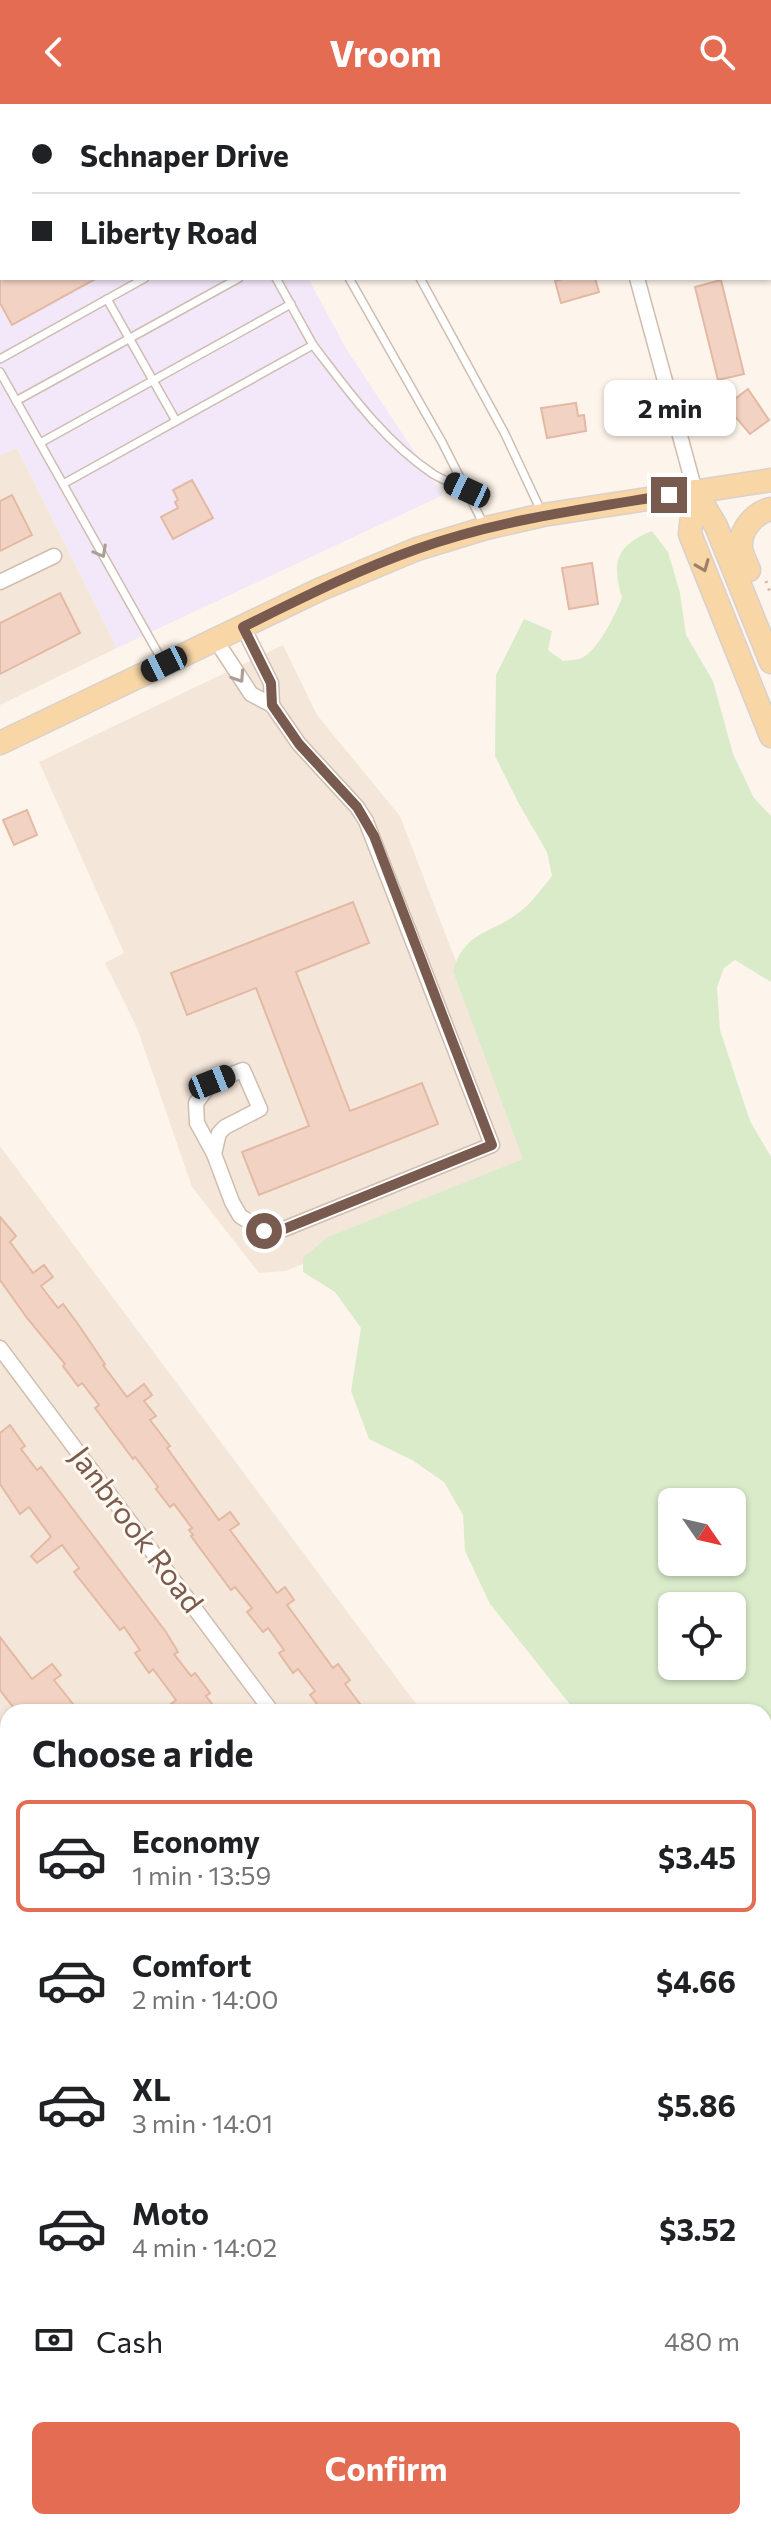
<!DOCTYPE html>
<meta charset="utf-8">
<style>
body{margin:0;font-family:Commissioner,sans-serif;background:#f2f2f2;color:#202124;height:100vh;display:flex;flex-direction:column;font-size:30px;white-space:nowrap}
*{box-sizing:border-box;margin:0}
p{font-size:26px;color:#757577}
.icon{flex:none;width:44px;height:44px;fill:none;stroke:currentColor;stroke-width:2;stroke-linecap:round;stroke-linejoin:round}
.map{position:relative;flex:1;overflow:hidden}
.details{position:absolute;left:0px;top:1600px;width:772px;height:826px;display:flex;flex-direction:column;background:#fff;border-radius:24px 24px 0 0;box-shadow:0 2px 6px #0004}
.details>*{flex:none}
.top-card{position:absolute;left:0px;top:0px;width:772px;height:176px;box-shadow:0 2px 6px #0004;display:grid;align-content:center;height:176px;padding:0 32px;background:#fff}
.needle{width:52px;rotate:124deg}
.fabs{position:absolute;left:658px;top:1384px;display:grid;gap:16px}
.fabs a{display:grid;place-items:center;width:88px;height:88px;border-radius:12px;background:#fff;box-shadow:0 2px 6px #0004;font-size:40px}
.end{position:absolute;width:36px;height:36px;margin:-18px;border:10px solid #785b4e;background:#fff;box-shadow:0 0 0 4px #fff}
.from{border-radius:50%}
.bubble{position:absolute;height:56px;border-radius:12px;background:#fff;box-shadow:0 2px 6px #0004;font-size:26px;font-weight:700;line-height:56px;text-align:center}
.car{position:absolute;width:24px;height:48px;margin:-24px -12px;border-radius:10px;box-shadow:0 0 6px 2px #0007;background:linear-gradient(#222 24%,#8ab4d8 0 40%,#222 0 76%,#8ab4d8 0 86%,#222 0)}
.top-card b{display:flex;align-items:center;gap:28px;height:76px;font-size:30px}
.top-card b+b{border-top:2px solid #e0e0e0}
.top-card i{width:20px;height:20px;background:#202124}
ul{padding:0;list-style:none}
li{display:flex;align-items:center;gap:24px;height:112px;margin:0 16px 12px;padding:0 16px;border:4px solid transparent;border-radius:12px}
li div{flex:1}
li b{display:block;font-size:30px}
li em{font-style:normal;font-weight:700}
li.active{border-color:#e46c53}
li>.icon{width:72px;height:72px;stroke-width:1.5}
h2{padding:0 32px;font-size:36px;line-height:96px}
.pay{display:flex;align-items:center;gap:20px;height:88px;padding:0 32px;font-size:30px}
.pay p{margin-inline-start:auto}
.button{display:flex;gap:16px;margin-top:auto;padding:16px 32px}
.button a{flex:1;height:92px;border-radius:12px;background:#e46c53;color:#fff;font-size:32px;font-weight:700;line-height:92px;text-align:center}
header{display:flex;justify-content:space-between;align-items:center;height:104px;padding:0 32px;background:#e46c53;color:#fff;font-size:36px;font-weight:700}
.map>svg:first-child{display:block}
.residential{fill:#f4e7da}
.education{fill:#f2e8f9}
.green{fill:#d9ebc9;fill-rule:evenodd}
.building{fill:#f2d3c3;stroke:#e4b9a4;stroke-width:2}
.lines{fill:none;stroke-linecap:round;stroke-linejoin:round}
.lane-casing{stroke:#cfbdb0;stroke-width:10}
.street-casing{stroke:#cfbdb0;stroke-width:17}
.primary-casing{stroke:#d9d1cd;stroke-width:25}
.path{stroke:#d8b6a5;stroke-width:3;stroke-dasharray:2 6;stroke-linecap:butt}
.lane{stroke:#fff;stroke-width:7}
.street{stroke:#fff;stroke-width:14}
.primary{stroke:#f9d6a6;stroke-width:22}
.oneway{stroke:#ae9d95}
.oneway2{stroke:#9f8068}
.route{stroke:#785b4e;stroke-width:10}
.labels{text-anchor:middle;stroke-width:6;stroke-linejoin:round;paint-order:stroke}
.street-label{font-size:30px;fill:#785b4e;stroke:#fff9f2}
</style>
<header><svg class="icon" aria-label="back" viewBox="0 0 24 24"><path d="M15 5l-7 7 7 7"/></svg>Vroom<svg class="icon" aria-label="search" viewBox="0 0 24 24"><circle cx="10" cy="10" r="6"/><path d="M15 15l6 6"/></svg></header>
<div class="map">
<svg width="771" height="2425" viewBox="0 0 771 2425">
<rect width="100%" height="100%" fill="#fdf5eb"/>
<g class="residential">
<path d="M17,344L117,544L0,601V351Z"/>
<path d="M283,541L317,611L400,712L537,1068L285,1167L259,1169L192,1083L137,924L105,859L124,849L39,658Z"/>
<path d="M0,1042L422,1608H8V2322L0,2313Z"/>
</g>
<path class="education" d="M0,0H305L306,2H2V174H308L347,246L443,391L117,544L17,344L0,351Z"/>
<g class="green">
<path d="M652,427L668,448L680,489L686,531L713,577L733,650L754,694L771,712V878L735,856L724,864L717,883L720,926L750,1017L771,1053V1876L764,1866V1608H576L490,1500L465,1447L463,1411L444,1378L412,1356L369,1335L351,1287L361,1224L335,1188L303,1168V1154L328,1133L523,1055L453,867C465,825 494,830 522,806C533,797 543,783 552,772L547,748L519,700L495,652L496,571L524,515L552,527L548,546L563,557C568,556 577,556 582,554C599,545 615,511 622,494C611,457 617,441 652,427ZM732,1398V1458H672V1398ZM672,1502H732V1562H672Z"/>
<path d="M764,1912L771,1922V2425H0V2294L8,2299V2418H764Z"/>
</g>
<g class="building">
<path d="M0,174H97L12,221L0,199Z"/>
<path d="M566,174H595L599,188L561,199L555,177Z"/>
<path d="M721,176L744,270L718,276L695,183Z"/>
<path d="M748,285L769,316L750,330L726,302Z"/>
<path d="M576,299L578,312L584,311L586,327L547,334L541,304Z"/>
<path d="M192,376L213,414L173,435L161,413L178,404L175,398L178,396L173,386Z"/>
<path d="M12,391L32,431L0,447V397Z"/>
<path d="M592,459L598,500L569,505L562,464Z"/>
<path d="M60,489L80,529L0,570V519Z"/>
<path d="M27,706L37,731L14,741L3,716Z"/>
<path d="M353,798L369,839L296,868L350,1007L422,979L438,1020L259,1091L242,1048L309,1022L256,884L187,911L171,869Z"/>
<path d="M0,1113L16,1132L10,1138L33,1169L44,1161L53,1173L41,1182L58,1204L63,1200L78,1220L105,1260L103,1261L127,1293L144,1280L152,1291L144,1297L156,1312L150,1316L170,1342L167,1344L219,1416L230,1408L239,1420L230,1426L277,1489L285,1483L294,1496L287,1501L333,1564L338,1560L350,1576L345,1580L366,1608H323L310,1591L315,1587L298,1565L293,1569L279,1549L284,1546L268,1524L263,1528L247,1508L252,1504L235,1483L231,1486L191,1432L193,1431L189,1426L192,1424L174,1400L170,1403L156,1385L158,1383L135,1353L133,1355L95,1304L99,1301L82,1279L78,1282L63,1262L65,1260L27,1214L0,1176Z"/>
<path d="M10,1321L25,1342L21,1345L37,1366L41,1363L166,1528L178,1548L174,1550L191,1572L195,1569L210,1589L206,1592L218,1608H161L176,1596L153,1565L149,1569L135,1549L140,1546L124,1523L120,1526L74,1468L79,1464L62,1441L37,1459L31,1452L51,1433L29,1403L20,1410L0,1380V1329Z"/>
<path d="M0,1533L32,1575L52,1560L61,1571L54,1576L73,1600L63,1608H17L0,1586Z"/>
</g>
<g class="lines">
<g class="lane-casing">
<g id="lane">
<path d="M316,0L317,2"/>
<path d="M349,174L442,338L484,421"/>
<path d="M420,174L505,330L542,409"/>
<path d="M107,195L176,317"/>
<path d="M313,241C349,288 383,336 433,370C443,376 456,381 467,386"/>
<path d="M0,255L145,174"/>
<path d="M0,268L163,558"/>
<path d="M16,297L239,174"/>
<path d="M40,339L291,200"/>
<path d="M63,380L313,241L276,174"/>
</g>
</g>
<g class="street-casing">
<g id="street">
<path d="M590,0V2"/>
<path d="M637,174L695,387"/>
<path d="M0,478L54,452"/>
<path d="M243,523L271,579L272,601"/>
<path d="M214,1050L197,1019L196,999L212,978L243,966L260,1005L225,1023L219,1029L214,1050L232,1098L240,1112L264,1127H279L492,1041L366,717L357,703L299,640L272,601L251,590L215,535"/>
<path d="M0,1244L272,1608"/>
<path d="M0,1654L8,1664"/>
<path d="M0,2021L8,2039"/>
<path d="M465,2418L466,2425"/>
</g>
</g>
<g class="primary-casing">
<g id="primary">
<path d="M695,387L690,430L771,632"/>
<path d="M695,387L716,422L771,558"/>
<path d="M749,466C746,458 740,448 741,440C741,424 756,408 771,405"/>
<path d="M0,639L321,485L417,445L486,424L543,411L771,376"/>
</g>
</g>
<path class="path" d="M766,477L771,491"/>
<use href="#lane" class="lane"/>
<use href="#street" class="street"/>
<use href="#primary" class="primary"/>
</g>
<defs><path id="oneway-chevron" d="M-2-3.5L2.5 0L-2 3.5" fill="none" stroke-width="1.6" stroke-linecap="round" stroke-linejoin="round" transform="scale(2)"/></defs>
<g class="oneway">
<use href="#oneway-chevron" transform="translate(101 448) rotate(61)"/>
<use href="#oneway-chevron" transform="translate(239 573) rotate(57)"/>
</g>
<use class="oneway2" href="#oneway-chevron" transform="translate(703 462) rotate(68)"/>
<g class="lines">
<path class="route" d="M264,1127H279L492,1041L374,732L357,703L299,640L272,601L271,579L243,523C300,495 357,466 417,445C498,416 584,405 669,391"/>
</g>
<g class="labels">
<g class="street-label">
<text transform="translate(136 1426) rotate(53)" y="10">Janbrook Road</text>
</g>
</g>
</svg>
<div class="fabs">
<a><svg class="needle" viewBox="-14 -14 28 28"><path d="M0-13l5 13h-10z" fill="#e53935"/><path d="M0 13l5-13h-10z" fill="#757577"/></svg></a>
<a><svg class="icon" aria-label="locate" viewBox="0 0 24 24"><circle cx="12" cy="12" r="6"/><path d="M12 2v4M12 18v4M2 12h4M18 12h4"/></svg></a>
</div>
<i class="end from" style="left:264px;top:1127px"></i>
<i class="end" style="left:669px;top:391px"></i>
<div class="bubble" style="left:604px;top:276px;width:132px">2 min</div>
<i class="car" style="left:467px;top:386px;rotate:295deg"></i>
<i class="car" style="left:164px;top:560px;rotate:244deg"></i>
<i class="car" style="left:212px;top:978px;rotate:68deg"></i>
<div class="top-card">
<b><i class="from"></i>Schnaper Drive</b>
<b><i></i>Liberty Road</b>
</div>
<section class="details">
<h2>Choose a ride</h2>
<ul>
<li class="active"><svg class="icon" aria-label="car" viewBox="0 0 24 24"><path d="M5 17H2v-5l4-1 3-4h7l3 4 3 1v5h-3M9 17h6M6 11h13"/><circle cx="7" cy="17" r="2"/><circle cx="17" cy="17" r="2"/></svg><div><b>Economy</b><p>1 min · 13:59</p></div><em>$3.45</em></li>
<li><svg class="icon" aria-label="car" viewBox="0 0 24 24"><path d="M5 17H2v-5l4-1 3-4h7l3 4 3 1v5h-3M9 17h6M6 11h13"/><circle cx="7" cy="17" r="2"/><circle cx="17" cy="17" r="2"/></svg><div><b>Comfort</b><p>2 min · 14:00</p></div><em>$4.66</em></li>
<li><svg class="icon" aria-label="car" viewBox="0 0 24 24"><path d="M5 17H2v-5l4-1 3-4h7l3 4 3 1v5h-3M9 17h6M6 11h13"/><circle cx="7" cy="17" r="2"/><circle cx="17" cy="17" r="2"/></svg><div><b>XL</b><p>3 min · 14:01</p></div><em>$5.86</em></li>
<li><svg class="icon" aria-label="car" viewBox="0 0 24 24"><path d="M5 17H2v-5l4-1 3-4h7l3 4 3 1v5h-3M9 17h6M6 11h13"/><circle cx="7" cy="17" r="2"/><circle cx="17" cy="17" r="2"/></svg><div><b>Moto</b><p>4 min · 14:02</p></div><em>$3.52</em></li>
</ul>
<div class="pay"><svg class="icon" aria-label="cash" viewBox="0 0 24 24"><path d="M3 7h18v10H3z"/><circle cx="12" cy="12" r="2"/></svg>Cash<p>480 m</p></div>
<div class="button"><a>Confirm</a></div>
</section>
</div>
